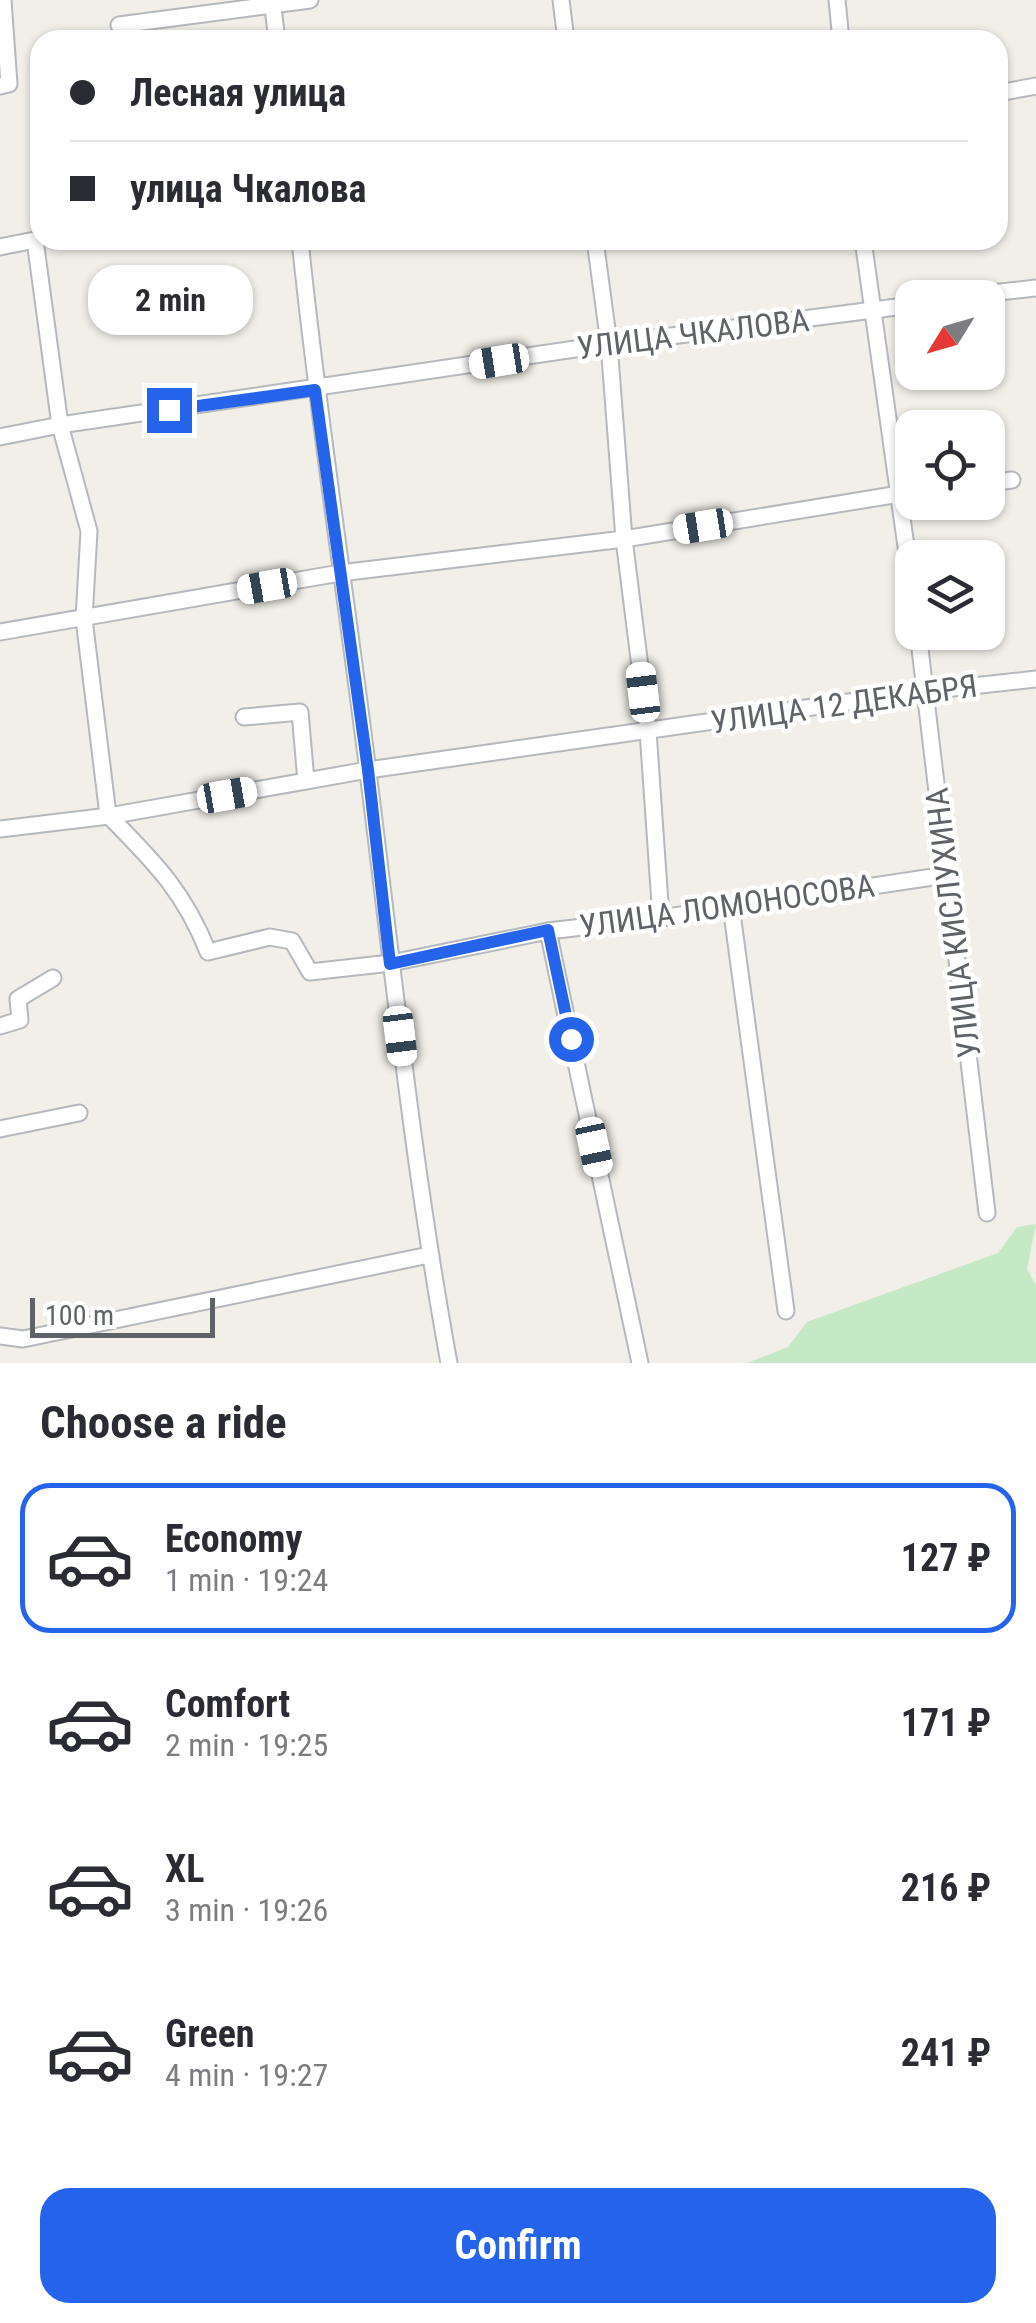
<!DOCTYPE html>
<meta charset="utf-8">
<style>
body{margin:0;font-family:"Roboto Condensed",sans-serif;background:#f2f2f3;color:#2b2b33;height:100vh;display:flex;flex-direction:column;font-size:38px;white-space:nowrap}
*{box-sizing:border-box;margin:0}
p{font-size:32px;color:#7c7c81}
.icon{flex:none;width:55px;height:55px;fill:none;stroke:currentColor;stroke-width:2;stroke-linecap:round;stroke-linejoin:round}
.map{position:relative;height:1363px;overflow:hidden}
.sheet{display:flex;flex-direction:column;background:#fff;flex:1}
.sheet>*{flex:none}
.top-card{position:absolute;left:30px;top:30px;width:978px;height:220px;border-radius:30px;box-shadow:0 2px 8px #0004;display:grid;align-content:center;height:220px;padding:0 40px;background:#fff}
.needle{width:65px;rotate:233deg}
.tools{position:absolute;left:895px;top:280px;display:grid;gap:20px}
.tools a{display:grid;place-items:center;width:110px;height:110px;border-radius:20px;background:#fff;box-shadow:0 2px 8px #0004;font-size:50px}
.scale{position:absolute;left:30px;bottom:25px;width:185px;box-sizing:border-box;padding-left:10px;border:5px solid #5f6368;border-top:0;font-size:28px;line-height:35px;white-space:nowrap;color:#5f6368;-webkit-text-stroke:8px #fff;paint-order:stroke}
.end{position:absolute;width:45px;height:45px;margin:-22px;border:12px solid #2563eb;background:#fff;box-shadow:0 0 0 5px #fff}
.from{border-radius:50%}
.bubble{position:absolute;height:70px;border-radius:30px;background:#fff;box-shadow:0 2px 8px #0004;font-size:32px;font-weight:700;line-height:70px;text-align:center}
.car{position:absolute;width:30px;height:60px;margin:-30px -15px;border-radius:12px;box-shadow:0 0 8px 2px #0007;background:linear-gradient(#fff 24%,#345 0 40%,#fff 0 76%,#345 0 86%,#fff 0)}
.top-card b{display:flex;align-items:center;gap:35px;height:95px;font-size:38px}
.top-card b+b{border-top:2px solid #e1e1e2}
.top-card i{width:25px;height:25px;background:#2b2b33}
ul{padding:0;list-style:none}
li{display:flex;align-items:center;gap:30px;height:150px;margin:0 20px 15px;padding:0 20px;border:5px solid transparent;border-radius:30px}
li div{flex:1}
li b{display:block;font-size:38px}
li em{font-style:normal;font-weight:700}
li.current{border-color:#2563eb}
li>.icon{width:90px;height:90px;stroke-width:1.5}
h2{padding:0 40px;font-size:45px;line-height:120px}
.action{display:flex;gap:20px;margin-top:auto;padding:20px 40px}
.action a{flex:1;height:115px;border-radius:30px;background:#2563eb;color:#fff;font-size:40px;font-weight:700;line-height:115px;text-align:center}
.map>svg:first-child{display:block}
.green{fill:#c5e8c5}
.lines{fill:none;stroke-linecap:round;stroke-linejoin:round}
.minor-casing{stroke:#b5b8bc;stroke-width:19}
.minor{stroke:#fff;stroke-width:15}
.route{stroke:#2563eb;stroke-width:12}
.labels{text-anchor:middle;stroke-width:9;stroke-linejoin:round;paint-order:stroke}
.street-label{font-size:32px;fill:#5f6368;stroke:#fff}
</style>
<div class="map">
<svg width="1036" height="1363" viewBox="0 0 1036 1363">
<rect width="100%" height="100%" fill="#f1efe8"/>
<path class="green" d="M1036,1224L1027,1269L1036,1285V1363H747L788,1347L807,1322L998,1253L1017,1227Z"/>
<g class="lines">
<g class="minor-casing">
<g id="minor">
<path d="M272,0L277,40"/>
<path d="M561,0L566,40"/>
<path d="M837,0L841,40"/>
<path d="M119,25L310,0"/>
<path d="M0,86L9,84L3,0"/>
<path d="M998,93L1036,86"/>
<path d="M35,240L60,425L89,531L84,619L108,815"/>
<path d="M300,240C318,418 346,594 368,772C393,969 413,1167 449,1363"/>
<path d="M595,240L609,344L624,539L648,731L661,918"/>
<path d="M863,240L912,589"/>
<path d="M0,247L40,239"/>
<path d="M946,298L1036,288"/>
<path d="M0,437L60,425L609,344L912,305"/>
<path d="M988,483L1012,480"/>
<path d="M0,632L340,573L624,539L912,492"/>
<path d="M918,632L987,1213"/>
<path d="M244,717L300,712L306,781"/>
<path d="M109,816C154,862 184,891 208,952L270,937L292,941L310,972L391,963L548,931L661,918L946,875"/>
<path d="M0,829L109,816L368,770L926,691L1036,679"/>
<path d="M731,906L786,1311"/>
<path d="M548,931L640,1363"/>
<path d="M0,1026L20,1020L18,999L53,978"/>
<path d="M0,1129L79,1113"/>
<path d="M0,1336L23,1339L429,1255"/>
</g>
</g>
<use href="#minor" class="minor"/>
</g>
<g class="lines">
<path class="route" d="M169,410L315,390L368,770L390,964L548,930L571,1039"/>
</g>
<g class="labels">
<g class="street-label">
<text transform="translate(693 334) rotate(-7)" y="11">УЛИЦА ЧКАЛОВА</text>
<text transform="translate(844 704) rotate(-8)" y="11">УЛИЦА 12 ДЕКАБРЯ</text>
<text transform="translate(727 906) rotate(-8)" y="11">УЛИЦА ЛОМОНОСОВА</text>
<text transform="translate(953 923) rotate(-97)" y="11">УЛИЦА КИСЛУХИНА</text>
</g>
</g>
</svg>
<div class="tools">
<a><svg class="needle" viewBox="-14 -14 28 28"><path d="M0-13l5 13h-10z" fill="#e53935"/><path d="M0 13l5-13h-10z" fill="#7c7c81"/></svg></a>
<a><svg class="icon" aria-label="locate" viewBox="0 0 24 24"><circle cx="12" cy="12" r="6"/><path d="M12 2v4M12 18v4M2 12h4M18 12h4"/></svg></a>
<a><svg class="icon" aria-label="layers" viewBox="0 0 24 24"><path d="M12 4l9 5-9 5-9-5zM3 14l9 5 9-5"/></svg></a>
</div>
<div class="scale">100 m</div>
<i class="end from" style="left:571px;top:1039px"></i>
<i class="end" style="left:169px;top:410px"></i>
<div class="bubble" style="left:88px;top:265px;width:165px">2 min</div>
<i class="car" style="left:499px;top:361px;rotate:261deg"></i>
<i class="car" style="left:703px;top:526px;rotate:261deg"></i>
<i class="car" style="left:267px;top:586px;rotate:260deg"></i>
<i class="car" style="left:643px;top:692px;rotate:353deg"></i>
<i class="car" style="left:227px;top:795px;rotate:80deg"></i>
<i class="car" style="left:400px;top:1036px;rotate:173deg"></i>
<i class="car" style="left:594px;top:1147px;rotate:168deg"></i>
<div class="top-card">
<b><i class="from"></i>Лесная улица</b>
<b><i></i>улица Чкалова</b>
</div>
</div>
<section class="sheet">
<h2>Choose a ride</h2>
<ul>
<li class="current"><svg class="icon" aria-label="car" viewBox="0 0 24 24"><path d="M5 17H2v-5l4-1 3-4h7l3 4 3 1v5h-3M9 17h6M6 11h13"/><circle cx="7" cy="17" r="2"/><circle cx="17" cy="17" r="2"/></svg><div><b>Economy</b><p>1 min · 19:24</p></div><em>127 ₽</em></li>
<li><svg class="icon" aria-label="car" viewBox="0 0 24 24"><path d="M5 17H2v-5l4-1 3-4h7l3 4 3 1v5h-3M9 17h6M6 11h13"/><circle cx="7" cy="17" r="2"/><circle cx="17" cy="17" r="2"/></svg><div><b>Comfort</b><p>2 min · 19:25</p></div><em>171 ₽</em></li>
<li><svg class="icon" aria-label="car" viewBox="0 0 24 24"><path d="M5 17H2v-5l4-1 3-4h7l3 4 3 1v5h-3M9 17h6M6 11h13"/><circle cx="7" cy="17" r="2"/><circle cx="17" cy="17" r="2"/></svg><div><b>XL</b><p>3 min · 19:26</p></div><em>216 ₽</em></li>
<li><svg class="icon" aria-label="car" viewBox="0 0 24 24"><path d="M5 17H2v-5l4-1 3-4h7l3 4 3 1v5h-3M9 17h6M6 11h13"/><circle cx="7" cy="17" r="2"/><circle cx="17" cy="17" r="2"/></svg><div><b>Green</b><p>4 min · 19:27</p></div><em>241 ₽</em></li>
</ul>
<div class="action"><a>Confirm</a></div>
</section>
